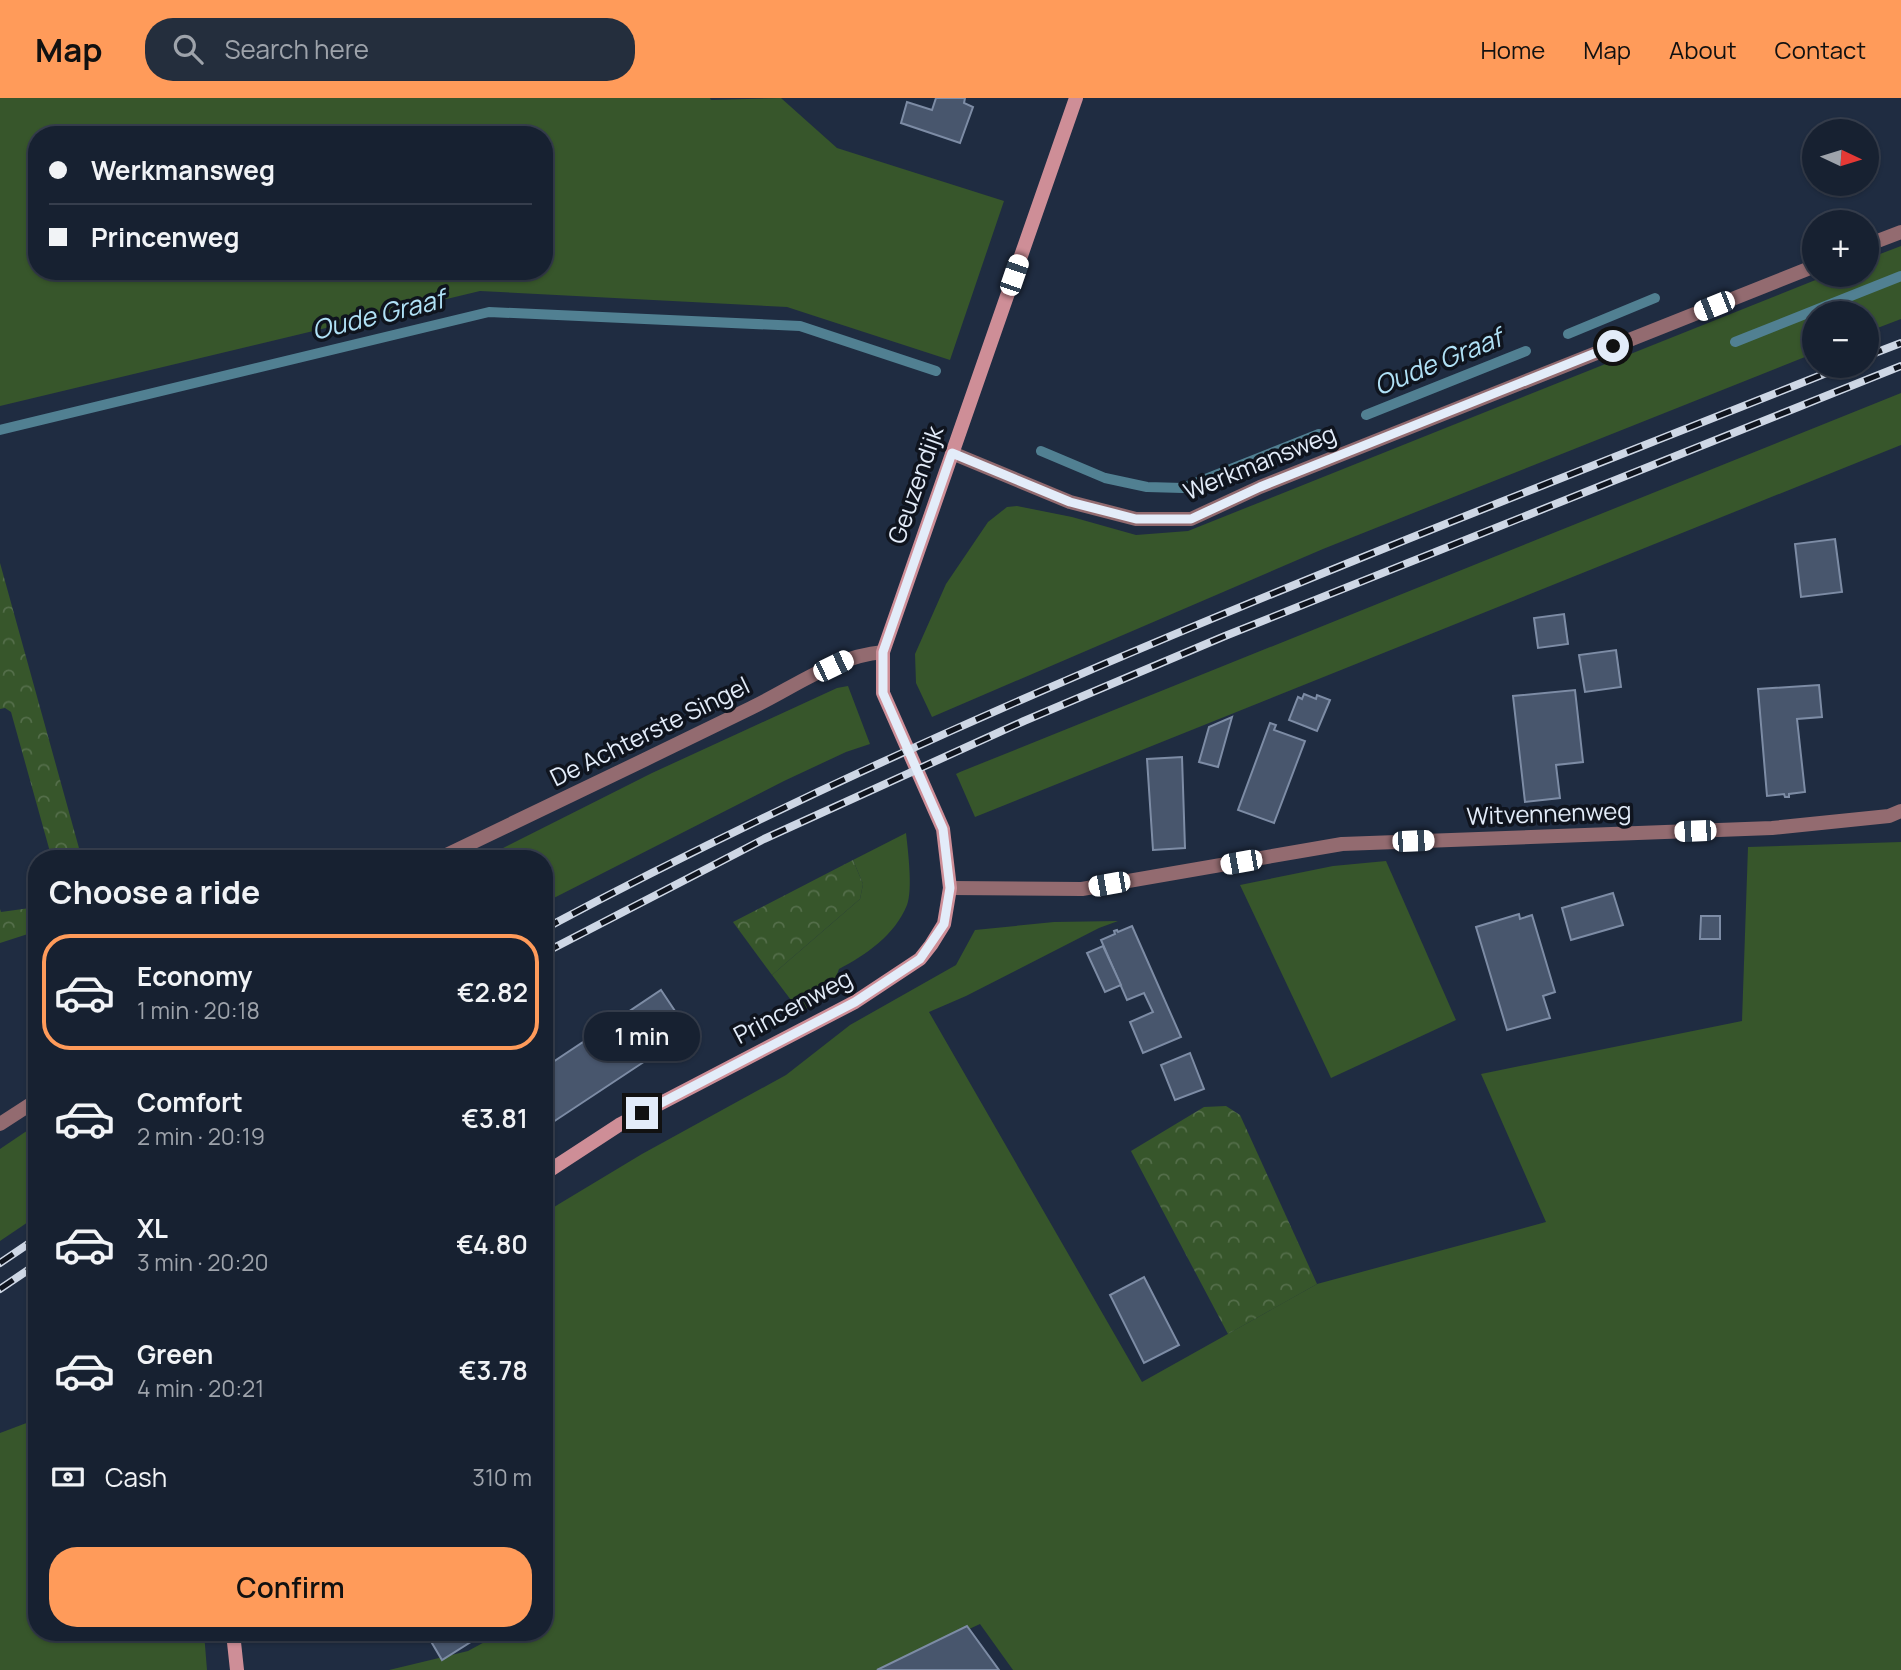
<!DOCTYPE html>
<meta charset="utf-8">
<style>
body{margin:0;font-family:Manrope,sans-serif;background:#242e3d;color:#f1f3f6;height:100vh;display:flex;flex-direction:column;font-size:26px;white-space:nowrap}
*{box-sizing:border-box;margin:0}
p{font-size:23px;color:#9ea3ab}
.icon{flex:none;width:38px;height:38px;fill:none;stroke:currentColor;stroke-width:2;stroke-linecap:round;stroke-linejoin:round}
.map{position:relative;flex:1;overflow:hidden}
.drawer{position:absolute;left:28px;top:752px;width:525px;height:791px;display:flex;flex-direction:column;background:#172131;border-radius:28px;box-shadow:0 2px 5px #0004,0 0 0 2px #363e4d}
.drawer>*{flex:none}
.top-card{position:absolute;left:28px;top:28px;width:525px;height:154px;border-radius:28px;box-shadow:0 2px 5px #0004,0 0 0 2px #363e4d;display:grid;align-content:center;height:154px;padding:0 21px;background:#172131}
.needle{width:46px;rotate:94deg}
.fabs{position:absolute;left:1802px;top:21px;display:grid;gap:14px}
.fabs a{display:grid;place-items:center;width:77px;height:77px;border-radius:50%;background:#172131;box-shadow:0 2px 5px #0004,0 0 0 2px #363e4d;font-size:35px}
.end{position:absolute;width:32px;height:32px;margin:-16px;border:9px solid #e3ecf9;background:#111;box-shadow:0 0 0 4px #111}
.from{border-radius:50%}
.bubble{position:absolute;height:49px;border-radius:24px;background:#172131;box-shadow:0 2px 5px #0004,0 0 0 2px #363e4d;font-size:23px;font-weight:600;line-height:49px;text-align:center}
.car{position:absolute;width:21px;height:42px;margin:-21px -10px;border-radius:9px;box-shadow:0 0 5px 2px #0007;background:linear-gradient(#fff 24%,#345 0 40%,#fff 0 76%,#345 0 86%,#fff 0)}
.top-card b{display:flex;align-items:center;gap:24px;height:66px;font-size:26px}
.top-card b+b{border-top:2px solid #363e4d}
.top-card i{width:18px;height:18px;background:#f1f3f6}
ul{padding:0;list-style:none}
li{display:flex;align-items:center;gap:21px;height:116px;margin:0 14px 10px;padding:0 7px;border:4px solid transparent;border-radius:28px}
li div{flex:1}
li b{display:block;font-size:26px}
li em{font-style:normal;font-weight:600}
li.selected{border-color:#ff9b5a}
li>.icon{width:63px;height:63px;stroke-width:1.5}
h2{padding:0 21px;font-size:32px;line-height:84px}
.pay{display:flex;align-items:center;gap:18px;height:77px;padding:0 21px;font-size:26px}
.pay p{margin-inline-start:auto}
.action{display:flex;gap:14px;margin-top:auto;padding:14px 21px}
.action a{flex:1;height:80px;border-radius:28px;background:#ff9b5a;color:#111;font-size:28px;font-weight:600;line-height:80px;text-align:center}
header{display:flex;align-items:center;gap:42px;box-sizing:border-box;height:98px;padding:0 35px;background:#ff9b5a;color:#111}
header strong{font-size:33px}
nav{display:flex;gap:38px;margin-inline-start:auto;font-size:24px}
.search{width:490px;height:63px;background:#242e3d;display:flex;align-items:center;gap:18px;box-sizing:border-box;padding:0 24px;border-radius:28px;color:#9ea3ab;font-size:26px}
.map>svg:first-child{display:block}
.grass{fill:#37562b;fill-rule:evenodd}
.forest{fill:url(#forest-crowns)}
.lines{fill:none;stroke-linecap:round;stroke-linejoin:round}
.stream{stroke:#518092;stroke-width:10}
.building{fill:#48566d;stroke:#7d8ca5;stroke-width:2}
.street{stroke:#936b70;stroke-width:14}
.secondary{stroke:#ce8e97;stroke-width:14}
.rail-casing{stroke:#ced7e5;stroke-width:8}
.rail{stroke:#0f141e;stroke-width:5;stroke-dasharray:16;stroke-linecap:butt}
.route{stroke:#e3ecf9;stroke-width:9}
.labels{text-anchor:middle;stroke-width:7;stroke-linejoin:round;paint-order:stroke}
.street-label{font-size:24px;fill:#e3ecf9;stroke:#0f141e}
.water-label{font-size:26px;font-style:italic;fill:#b0e1f6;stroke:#0f141e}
</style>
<header>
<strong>Map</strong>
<div class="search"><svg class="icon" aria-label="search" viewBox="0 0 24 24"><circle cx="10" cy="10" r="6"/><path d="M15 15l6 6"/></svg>Search here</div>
<nav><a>Home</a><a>Map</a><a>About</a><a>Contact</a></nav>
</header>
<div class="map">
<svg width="1901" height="1572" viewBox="0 0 1901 1572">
<defs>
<pattern id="forest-crowns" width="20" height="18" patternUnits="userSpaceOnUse" patternTransform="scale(1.75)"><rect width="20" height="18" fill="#37562b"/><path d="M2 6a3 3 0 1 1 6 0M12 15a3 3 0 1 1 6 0" fill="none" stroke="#546e4a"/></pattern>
</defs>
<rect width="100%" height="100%" fill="#1f2c41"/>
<g class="grass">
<path d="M0,0H710L711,2L781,0L837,50L1004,103L950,262L787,209L480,193L0,308ZM37,37H544V173H37Z"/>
<path d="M1901,148V221L1867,234V215H1815V255L1323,451L932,619L916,585L915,556L946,486L988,424L1007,409L1017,408L1072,419L1136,437L1188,433L1828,177H1867V161Z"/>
<path d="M1901,295V347L975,719L958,680L956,676L960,674Z"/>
<path d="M848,588L870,646L846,654L784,683L544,805V761H481L652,675L837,590Z"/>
<path d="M906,735C908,753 913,792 907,807C895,837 866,857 839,871L829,899L800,914L772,877L860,801L863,786L853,762Z"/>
<path d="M1901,744V1572H1013L980,1526L881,1572H389L468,1553L501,1535H544V1115L642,1056L786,977L850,927L956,867L975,832L1054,824L1118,823L1099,830L966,898L929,914L1142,1284L1317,1186L1546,1124L1481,976L1742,923L1748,749Z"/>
<path d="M1386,763L1456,922L1331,980L1240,787L1333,768Z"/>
<path d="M37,1026V1118L0,1143V1051Z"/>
<path d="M37,1321V1535H204L207,1572H0V1335Z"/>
</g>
<g class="forest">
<path d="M0,465L82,761H52L11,614L5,610L0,611Z"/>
<path d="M853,762L863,786L860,801L772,877L733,824Z"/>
<path d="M30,810L34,834L0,845V811L1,814Z"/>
<path d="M1226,1008L1240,1017L1317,1186L1228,1236L1131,1053L1204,1009Z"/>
</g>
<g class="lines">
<g class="stream">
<path d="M1568,236L1655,200"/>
<path d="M1735,244L1901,178"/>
<path d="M1366,317L1526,253"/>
<path d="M0,332L489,214L800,228L936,273"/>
<path d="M1041,353L1105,380L1147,389L1183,390L1319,336"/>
</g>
</g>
<g class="building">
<path d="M936,0H965L964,5L973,9L960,45L901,25L907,4L932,12Z"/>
<path d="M1835,441L1842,494L1801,499L1795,446Z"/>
<path d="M1564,516L1568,546L1538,550L1534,520Z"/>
<path d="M1616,552L1621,589L1585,594L1579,557Z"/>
<path d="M1819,587L1822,619L1797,621L1805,694L1789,696V699H1785L1784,696L1767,698L1758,591Z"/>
<path d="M1575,592L1583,664L1556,667L1560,700L1525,704L1513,598Z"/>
<path d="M1304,596L1316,601L1317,597L1330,602L1317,633L1289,622L1298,599L1302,601Z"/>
<path d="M1232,619L1218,669L1199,664L1209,629Z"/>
<path d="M1270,625L1276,627L1274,632L1305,643L1274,725L1238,712Z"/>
<path d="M1182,659L1185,750L1153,752L1147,661Z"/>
<path d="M1613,795L1623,827L1571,842L1562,810Z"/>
<path d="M1519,816L1520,821L1532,817L1555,894L1543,898L1550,920L1507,932L1476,829Z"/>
<path d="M1701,818H1720V841H1700Z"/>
<path d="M1132,828L1181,939L1143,955L1130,924L1153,914L1144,895L1127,902L1101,842L1115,836L1114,833L1117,832L1118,834Z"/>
<path d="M1103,848L1121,887L1105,894L1087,855Z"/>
<path d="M661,892L689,934L544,1030V970Z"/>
<path d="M1190,955L1204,991L1175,1002L1161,967Z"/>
<path d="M1144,1179L1179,1247L1144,1265L1110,1197Z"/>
<path d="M967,1528L999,1572H877Z"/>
<path d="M426,1535H485L442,1562Z"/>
</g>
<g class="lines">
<g class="street">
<path d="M1867,147L1901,134"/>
<path d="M952,355L1070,404L1136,421H1191L1260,389L1815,168"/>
<path d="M438,761C542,711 647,661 751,610C793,590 835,558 883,554"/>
<path d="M950,790L1082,791L1342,746L1772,730L1889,718L1901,713"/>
<path d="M0,1026L37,1002"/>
</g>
<g class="secondary">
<path d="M544,1076L619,1027L855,904L920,861L931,847L944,826L950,790L943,731L883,595V554L1076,0"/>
<path d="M233,1535L237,1572"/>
</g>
<g class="rail-casing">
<g id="rail">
<path d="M1867,258L1901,245"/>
<path d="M544,831C961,608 1406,443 1844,268"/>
<path d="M544,855L764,741L1024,623L1225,538L1901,268"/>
<path d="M0,1165L37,1140"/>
<path d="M0,1191L37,1166"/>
</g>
</g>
<use href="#rail" class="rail"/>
</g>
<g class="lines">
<path class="route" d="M642,1015L855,904L920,861L944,826L950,790L943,731L883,595V554L952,355L1070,404L1136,421H1191L1260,389L1613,248"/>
</g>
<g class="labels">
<g class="street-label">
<text transform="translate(1260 365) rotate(-22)" y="8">Werkmansweg</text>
<text transform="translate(916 387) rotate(-71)" y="8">Geuzendijk</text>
<text transform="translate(650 634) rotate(-26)" y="8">De Achterste Singel</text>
<text transform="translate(1549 716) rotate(-2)" y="8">Witvennenweg</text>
<text transform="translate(793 909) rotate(-28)" y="8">Princenweg</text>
</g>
<g class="water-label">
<text transform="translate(378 217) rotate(-14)" y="9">Oude Graaf</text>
<text transform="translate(1438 264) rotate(-22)" y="9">Oude Graaf</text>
</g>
</g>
</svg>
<div class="fabs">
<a><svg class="needle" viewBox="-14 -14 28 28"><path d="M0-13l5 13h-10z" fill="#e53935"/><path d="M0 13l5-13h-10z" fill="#9ea3ab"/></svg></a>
<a>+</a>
<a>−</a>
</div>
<i class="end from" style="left:1613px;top:248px"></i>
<i class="end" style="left:642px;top:1015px"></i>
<div class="bubble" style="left:584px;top:914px;width:116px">1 min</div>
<i class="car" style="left:1014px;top:177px;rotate:19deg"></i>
<i class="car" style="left:1714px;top:208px;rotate:248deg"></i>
<i class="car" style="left:833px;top:568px;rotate:64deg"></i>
<i class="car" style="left:1695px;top:733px;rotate:268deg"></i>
<i class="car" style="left:1413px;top:743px;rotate:88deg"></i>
<i class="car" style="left:1241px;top:764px;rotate:260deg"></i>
<i class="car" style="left:1109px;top:786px;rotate:260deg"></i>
<div class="top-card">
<b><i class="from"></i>Werkmansweg</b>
<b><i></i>Princenweg</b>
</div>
<section class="drawer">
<h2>Choose a ride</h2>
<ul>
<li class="selected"><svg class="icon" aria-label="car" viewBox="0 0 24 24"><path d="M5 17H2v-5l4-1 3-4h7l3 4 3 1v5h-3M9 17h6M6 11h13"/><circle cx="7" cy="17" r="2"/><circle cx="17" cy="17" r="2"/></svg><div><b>Economy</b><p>1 min · 20:18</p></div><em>€2.82</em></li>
<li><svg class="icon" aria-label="car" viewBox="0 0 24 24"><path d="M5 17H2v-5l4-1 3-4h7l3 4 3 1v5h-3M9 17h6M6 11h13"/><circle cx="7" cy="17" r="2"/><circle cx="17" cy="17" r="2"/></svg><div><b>Comfort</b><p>2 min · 20:19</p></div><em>€3.81</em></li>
<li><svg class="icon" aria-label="car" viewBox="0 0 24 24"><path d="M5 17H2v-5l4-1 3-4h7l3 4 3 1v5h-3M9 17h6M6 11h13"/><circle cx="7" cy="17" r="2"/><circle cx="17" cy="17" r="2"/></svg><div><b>XL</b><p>3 min · 20:20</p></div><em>€4.80</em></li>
<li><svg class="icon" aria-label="car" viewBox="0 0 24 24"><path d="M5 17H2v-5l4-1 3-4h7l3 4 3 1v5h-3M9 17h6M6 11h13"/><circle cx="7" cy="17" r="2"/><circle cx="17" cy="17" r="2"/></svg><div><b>Green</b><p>4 min · 20:21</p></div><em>€3.78</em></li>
</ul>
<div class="pay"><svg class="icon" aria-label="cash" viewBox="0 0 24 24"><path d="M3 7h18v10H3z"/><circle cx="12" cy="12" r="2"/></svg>Cash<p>310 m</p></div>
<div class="action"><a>Confirm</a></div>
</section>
</div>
